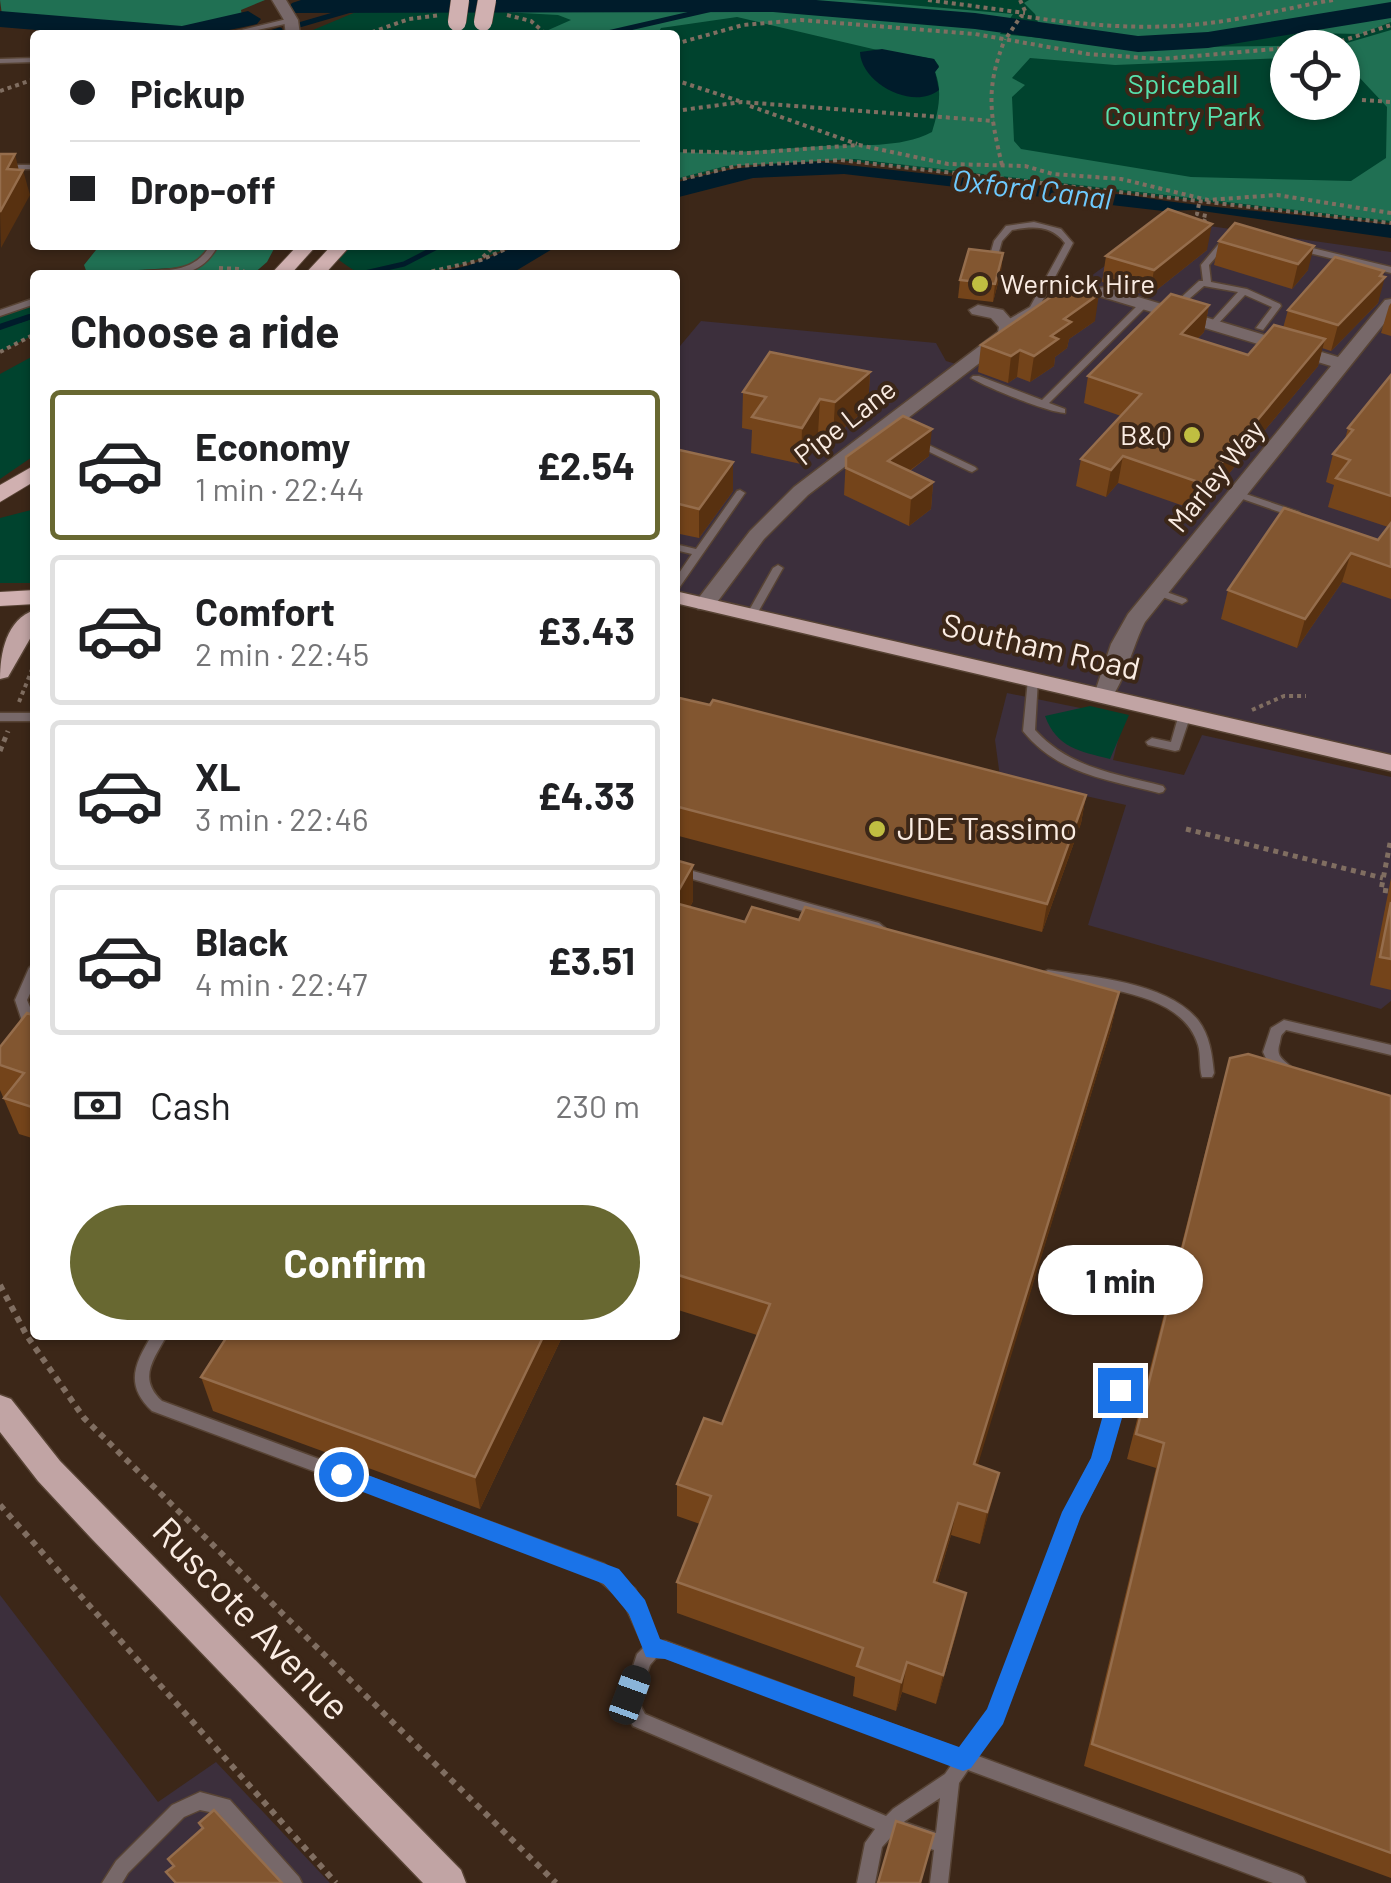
<!DOCTYPE html>
<meta charset="utf-8">
<style>
body{margin:0;font-family:Barlow,sans-serif;background:#f6f6f6;color:#202124;height:100vh;display:flex;flex-direction:column;font-size:38px;white-space:nowrap}
*{box-sizing:border-box;margin:0}
p{font-size:32px;color:#757577}
.icon{flex:none;width:55px;height:55px;fill:none;stroke:currentColor;stroke-width:2;stroke-linecap:round;stroke-linejoin:round}
.map{position:relative;flex:1;overflow:hidden}
.drawer{position:absolute;left:30px;top:270px;width:650px;height:1070px;display:flex;flex-direction:column;background:#fff;border-radius:10px;box-shadow:0 2px 8px #0004}
.drawer>*{flex:none}
.banner{position:absolute;left:30px;top:30px;width:650px;height:220px;border-radius:10px;box-shadow:0 2px 8px #0004;display:grid;align-content:center;height:220px;padding:0 40px;background:#fff}
.fabs{position:absolute;left:1270px;top:30px;display:grid;gap:20px}
.fabs a{display:grid;place-items:center;width:90px;height:90px;border-radius:50%;background:#fff;box-shadow:0 2px 8px #0004;font-size:50px}
.end{position:absolute;width:45px;height:45px;margin:-22px;border:12px solid #1a73e8;background:#fff;box-shadow:0 0 0 5px #fff}
.from{border-radius:50%}
.bubble{position:absolute;height:70px;border-radius:35px;background:#fff;box-shadow:0 2px 8px #0004;font-size:32px;font-weight:700;line-height:70px;text-align:center}
.car{position:absolute;width:30px;height:60px;margin:-30px -15px;border-radius:12px;box-shadow:0 0 8px 2px #0007;background:linear-gradient(#222 24%,#8ab4d8 0 40%,#222 0 76%,#8ab4d8 0 86%,#222 0)}
.banner b{display:flex;align-items:center;gap:35px;height:95px;font-size:38px}
.banner b+b{border-top:2px solid #e0e0e0}
.banner i{width:25px;height:25px;background:#202124}
ul{padding:0;list-style:none}
li{display:flex;align-items:center;gap:30px;height:150px;margin:0 20px 15px;padding:0 20px;border:5px solid #e0e0e0;border-radius:10px}
li div{flex:1}
li b{display:block;font-size:38px}
li em{font-style:normal;font-weight:700}
li.current{border-color:#686831}
li>.icon{width:90px;height:90px;stroke-width:1.5}
h2{padding:0 40px;font-size:45px;line-height:120px}
.pay{display:flex;align-items:center;gap:25px;height:110px;padding:0 40px;font-size:38px}
.pay p{margin-inline-start:auto}
.cta{display:flex;gap:20px;margin-top:auto;padding:20px 40px}
.cta a{flex:1;height:115px;border-radius:60px;background:#686831;color:#fff;font-size:40px;font-weight:700;line-height:115px;text-align:center}
.map>svg:first-child{display:block}
.commercial{fill:#3c2f3c}
.green{fill:#00432e;fill-rule:evenodd}
.forest{fill:#207053;fill-rule:evenodd}
.water{fill:#001c2b}
.lines{fill:none;stroke-linecap:round;stroke-linejoin:round}
.stream-far1{stroke:#001c2b;stroke-width:5}
.stream{stroke:#001c2b;stroke-width:6}
.river{fill:#001c2b;fill-rule:evenodd}
.service-casing{stroke:#574334;stroke-width:3}
.minor-casing{stroke:#574334;stroke-width:3}
.primary-casing{stroke:#574334;stroke-width:3}
.trunk-casing{stroke:#574334;stroke-width:2}
.path-far2{stroke:#806e61;stroke-width:4;stroke-dasharray:4 4;stroke-linecap:butt}
.path-far1{stroke:#806e61;stroke-width:5;stroke-dasharray:5 5;stroke-linecap:butt}
.path{stroke:#806e61;stroke-width:6;stroke-dasharray:6 6;stroke-linecap:butt}
.service{fill:#776869;fill-rule:evenodd}
.minor{fill:#776869;fill-rule:evenodd}
.primary{fill:#c1a4a4;fill-rule:evenodd}
.trunk{fill:#d0b0b0;fill-rule:evenodd}
.trunk-bridge-casing{stroke:#574334;stroke-width:19;stroke-linecap:butt}
.trunk-bridge{stroke:#d0b0b0;stroke-width:18}
.wall{fill:#74441a}
.shaded-wall{fill:#583110}
.building{fill:#825630;stroke:#956d4c;stroke-width:2.5}
.route{fill:#1a73e8}
.poi-dot{fill:#c0be41;stroke:#3c2718;stroke-width:4}
.labels{text-anchor:middle;stroke-width:8;stroke-linejoin:round;paint-order:stroke}
.far-park-label{font-size:28px;fill:#57e2ad;stroke:#3c2718}
.far-poi-label{font-size:28px;fill:#faece3;stroke:#3c2718;text-anchor:start}
.far-street-label{font-size:28px;fill:#faece3;stroke:#3c2718}
.far-water-label{font-size:30px;font-style:italic;fill:#6ecafe;stroke:#3c2718}
.street-label{font-size:32px;fill:#faece3;stroke:#3c2718}
.poi-label{font-size:32px;fill:#faece3;stroke:#3c2718;text-anchor:start}
.near-street-label{font-size:38px;fill:#faece3;stroke:#3c2718}
</style>
<div class="map">
<svg width="1391" height="1883" viewBox="0 0 1391 1883">
<rect width="100%" height="100%" fill="#3c2718"/>
<g class="commercial">
<path d="M1168,220L1391,252V763L675,598V352L701,321L936,343L946,361L966,367Z"/>
<path d="M1007,693L1124,717L1113,760L1184,775L1202,735L1391,777V1001L1381,1009L1088,925L1126,805L1000,777L995,740Z"/>
<path d="M0,1595L158,1802L216,1762L330,1883H0Z"/>
</g>
<g class="green">
<path d="M502,0H1391V223L840,160L736,166L675,181V35H301L356,12L500,10ZM1288,48H1342V102H1288Z"/>
<path d="M320,245H515C481,260 394,290 359,273C345,266 332,254 320,245Z"/>
<path d="M35,304V334L0,352V315Z"/>
<path d="M35,355V455L0,479V374Z"/>
<path d="M35,509V583H0V518Z"/>
<path d="M1090,706L1129,715L1110,759C1079,751 1057,748 1045,716Z"/>
</g>
<g class="forest">
<path d="M0,0H265L241,10L242,16L185,31L2,15Z"/>
<path d="M507,0H852L1013,14L1000,34L1102,44L1187,47L1340,45L1391,30V221L854,159L726,166L675,179V152C726,155 774,149 824,146C860,144 899,149 932,132C938,113 943,91 935,72L939,66L934,59L873,49L737,17L661,28L657,35H537L571,20L558,15L505,12ZM1288,48H1342L1343,60L1387,107L1386,158L1351,181L1191,177L1021,149L1014,141L1012,97L1025,85L1012,78L1030,58L1115,65L1287,58Z"/>
<path d="M1029,0H1391V22L1361,34L1307,33L1271,26L1153,42L1109,40L1040,28L1035,14L1024,3Z"/>
<path d="M100,245H276L267,262L252,275H189V267L87,273L84,265Z"/>
</g>
<g class="water">
<path d="M882,49L934,59L939,67L935,72L939,90C913,111 861,83 860,52Z"/>
<path d="M819,162L1134,196C1219,210 1304,214 1391,225V238L1195,210L1163,211L844,174L753,178L675,198V183C722,168 770,163 819,162Z"/>
<path d="M520,245H559L509,275H426L467,266Z"/>
</g>
<g class="lines">
<g class="stream-far1">
<path d="M299,25L361,7"/>
<path d="M264,35L280,30"/>
<path d="M599,35L734,4"/>
<path d="M356,275L404,264L441,245"/>
<path d="M21,320L35,315"/>
</g>
<path class="stream" d="M0,327L29,317"/>
<g class="river">
<path d="M301,0H816L975,13L1138,36L1208,32L1391,2V18L1208,48L1138,52L975,29L773,12L292,13L288,8L292,3Z"/>
<path d="M0,11L182,26L248,11L261,19L257,24C174,45 85,34 0,27Z"/>
</g>
<g class="service-casing">
<g id="service">
<path d="M291,18L295,20L294,22L234,35H221Z"/>
<path d="M35,58V62L0,63V59Z"/>
<rect x="0" y="165" width="35" height="4"/>
<path d="M1034,222L1061,229L1073,243L1037,311L1010,326H1004V322L1030,307L1065,243C1051,225 1033,226 1012,230L1002,241L995,266L988,268L987,266L994,241L1006,226Z"/>
<path d="M1225,239L1229,242L1209,265L1211,282L1247,289L1280,304L1281,306L1263,330L1256,328L1272,307L1245,295L1215,327L1208,325L1238,292L1204,286L1182,305L1175,303L1199,281H1203L1201,265L1222,240Z"/>
<path d="M1296,244L1391,267V273L1293,249L1292,247Z"/>
<path d="M210,245H218C200,282 165,275 130,275L134,272C163,270 195,274 210,245Z"/>
<path d="M35,298V304L0,316V310Z"/>
<path d="M1144,301L1148,304L1147,306L1049,403L1065,409V413C1047,412 988,388 971,378L973,376H979L1042,400L1141,302Z"/>
<path d="M916,439L975,467L977,469L972,472L969,471L913,444V440Z"/>
<path d="M740,490L745,493L679,588L675,589V579L692,554L675,550V544L696,549L737,491Z"/>
<path d="M1237,491L1299,512L1300,514L1295,517L1291,516L1234,496L1232,494Z"/>
<path d="M778,565L783,568L757,614L752,617L748,616L747,614L773,568Z"/>
<path d="M1158,589L1186,599L1187,601L1182,604L1154,594V590Z"/>
<path d="M1033,675L1038,679L1035,730C1069,768 1116,774 1163,786L1165,789L1163,792L1159,793C1109,780 1057,774 1023,731L1028,679Z"/>
<path d="M1185,710L1191,714L1179,750L1175,751L1148,745L1146,742L1152,738L1171,742L1179,714Z"/>
<rect x="0" y="713" width="35" height="8"/>
<path d="M675,866L879,923L885,928L879,933L675,874Z"/>
<path d="M35,963V983L27,1000L35,1019V1029L23,1024L15,1000L29,968Z"/>
<path d="M1048,970C1093,977 1167,982 1198,1020C1210,1036 1212,1054 1214,1073L1212,1077H1202C1199,1067 1201,1055 1198,1045C1181,988 1090,989 1044,978L1042,975L1044,972Z"/>
<path d="M1284,1020L1391,1045V1055L1286,1030C1280,1037 1282,1033 1280,1042C1275,1058 1283,1058 1293,1069L1291,1073C1276,1076 1268,1064 1263,1052L1271,1028Z"/>
<path d="M152,1335H167C154,1359 137,1378 162,1401L604,1564L635,1589L659,1641H665L961,1750L989,1711L1064,1513L1093,1458L1112,1390L1115,1385L1120,1383L1125,1385L1128,1390L1108,1460L1079,1516L1004,1716L978,1756L1297,1874L1303,1877L1306,1883H1273L968,1770L959,1783L948,1883H930L934,1850L892,1836L882,1847L875,1883H857L865,1843L875,1829L633,1726L621,1702L637,1654L644,1647L623,1601L593,1575L152,1411C124,1385 135,1363 152,1335ZM665,1657L952,1764L945,1774L893,1809L886,1816L645,1714L638,1701L650,1665L656,1658ZM940,1798L936,1833L904,1822L905,1821Z"/>
<path d="M200,1792L230,1800L299,1877L302,1883H281L219,1814L200,1810L184,1817L128,1873L122,1883H102L116,1861L172,1805Z"/>
</g>
</g>
<g class="minor-casing">
<g id="minor">
<path d="M272,0H286L298,20L300,35H286L284,20Z"/>
<path d="M1105,287L1338,357L1385,300L1391,299V315L1145,622C1135,639 1120,698 1105,702L1094,695L1111,644L1128,614L1331,366L1099,296V288Z"/>
<path d="M978,305L1003,310L1017,326L1012,338L808,495L764,539L712,609H698L694,604L750,531L794,487L998,332L999,327L991,318L972,314L969,310Z"/>
</g>
</g>
<g class="primary-casing">
<g id="primary">
<path d="M675,591L1391,755V771L675,603Z"/>
<path d="M35,610V630L8,677L0,679C0,654 6,619 35,610Z"/>
<path d="M0,1395L11,1399L60,1461L461,1870L466,1883H423L91,1538L38,1481L0,1432Z"/>
</g>
</g>
<g class="trunk-casing">
<g id="trunk">
<path d="M298,245H317L290,275H270Z"/>
<path d="M332,245H351L324,275H304Z"/>
<path d="M35,465V481L0,502V485Z"/>
<path d="M35,590V604L0,606V592Z"/>
</g>
</g>
<g class="path-far2">
<path d="M928,0L1025,13"/>
<path d="M1020,0L1026,13"/>
<path d="M507,15L531,21L547,35"/>
<path d="M364,35L409,19L441,15"/>
<path d="M1007,37L1021,16C1083,25 1146,31 1209,23C1251,18 1292,7 1333,0"/>
<path d="M675,44L743,25L801,20L975,34L1088,54L1161,59L1332,44L1391,25"/>
<path d="M675,80L739,101"/>
<path d="M0,91L35,79"/>
<path d="M1362,100L1391,102"/>
<path d="M750,106L857,144"/>
<path d="M675,111L742,102L994,121"/>
<path d="M675,151L749,153L859,145L948,164L1025,166L1053,174L1121,179L1208,200L1277,195L1391,213"/>
<path d="M1002,165C990,114 985,89 1005,39"/>
<path d="M675,181L736,166L840,160L1391,223"/>
<path d="M1199,204L1197,214L1207,216L1203,223"/>
<path d="M483,257L495,245"/>
<path d="M219,268L240,269L249,275"/>
<path d="M416,275L481,260L515,245"/>
<path d="M0,352L35,334"/>
<path d="M19,702L35,662"/>
<path d="M1252,710L1284,696H1306"/>
</g>
<g class="path-far1">
<path d="M0,751L8,731"/>
<path d="M1186,829L1383,878"/>
<path d="M1388,891L1381,890L1391,838"/>
</g>
<g class="path">
<path d="M0,1285L27,1336L84,1418L556,1883"/>
<path d="M0,1505L336,1883"/>
</g>
<use href="#service" class="service"/>
<use href="#minor" class="minor"/>
<use href="#primary" class="primary"/>
<use href="#trunk" class="trunk"/>
<g class="trunk-bridge-casing">
<g id="trunk-bridge">
<path d="M457,22L460,0"/>
<path d="M483,22L487,0"/>
</g>
</g>
<use href="#trunk-bridge" class="trunk-bridge"/>
</g>
<g class="wall">
<path d="M1235,223L1308,270L1292,289L1214,265L1219,241Z"/>
<path d="M1207,250L1149,296L1102,282L1106,256Z"/>
<path d="M1003,253L1001,271L993,302L958,298L960,280Z"/>
<path d="M1384,271L1378,303L1331,351L1322,348L1318,366L1198,511L1118,483L1106,497L1076,486L1081,459L1121,416L1084,403L1088,376L1209,305L1204,332L1197,339L1248,355L1283,328L1288,310Z"/>
<path d="M1391,303V336L1381,333L1389,306Z"/>
<path d="M1095,321L1069,339L1067,348L1055,357L1054,366L1030,382L1017,377L1008,383L978,372L981,345Z"/>
<path d="M870,372L868,408L833,437L818,434L801,464L751,453L752,430L742,428L743,392Z"/>
<path d="M1391,375V599L1342,582L1297,648L1221,619L1228,590L1378,540L1388,527L1328,507L1334,485L1326,482L1333,454L1345,439L1348,428Z"/>
<path d="M675,449L733,462V491L699,538L675,533Z"/>
<path d="M929,456L910,471L933,482L931,509L909,526L844,495L846,457Z"/>
<path d="M675,697L1086,795L1081,823L1042,932L675,835Z"/>
<path d="M675,860L693,901L690,907L745,922L799,920L1119,992L1111,1029L977,1465L999,1473L980,1544L951,1535L937,1583L959,1624L936,1704L902,1692L896,1711L853,1696L855,1677L677,1613V1582L700,1524L677,1516V1484L722,1424L757,1335L675,1309Z"/>
<path d="M1391,878V990L1370,985Z"/>
<path d="M35,1016V1139L19,1134L0,1090V1047Z"/>
<path d="M1230,1058L1391,1096V1878L1084,1766L1156,1468L1127,1459L1222,1086Z"/>
<path d="M563,1335L480,1509L213,1411L201,1377Z"/>
</g>
<g class="shaded-wall">
<path d="M15,154L20,175L23,170L30,195L1,248L0,212L7,169Z"/>
<path d="M1212,224L1207,250L1149,296L1154,270Z"/>
<path d="M1314,246L1308,270L1292,289L1298,264Z"/>
<path d="M1003,253L1001,271L993,302L995,284Z"/>
<path d="M1384,271L1381,281L1385,277L1378,303L1331,351L1338,325Z"/>
<path d="M1099,294L1095,321L1069,339L1067,348L1055,357L1054,366L1030,382L1034,356L1064,319Z"/>
<path d="M1209,305L1204,332L1176,361L1181,334Z"/>
<path d="M1325,339L1318,366L1198,511L1204,484Z"/>
<path d="M1020,350L1017,377L1008,383L1011,356Z"/>
<path d="M870,372L868,408L833,437L835,402Z"/>
<path d="M820,399L818,434L801,464L802,428Z"/>
<path d="M932,429L929,456L886,488L888,461Z"/>
<path d="M1123,456L1118,483L1106,497L1111,470Z"/>
<path d="M733,462V491L699,538V509Z"/>
<path d="M933,482L931,509L909,526L911,498Z"/>
<path d="M1351,553L1342,582L1297,648L1305,619Z"/>
<path d="M1086,795L1081,823L1042,932L1047,904Z"/>
<path d="M693,865V901L675,935V897Z"/>
<path d="M1119,992L1111,1029L968,1497L974,1464Z"/>
<path d="M544,1335H563L480,1509L475,1477Z"/>
<path d="M999,1473L991,1505L980,1544L987,1512Z"/>
<path d="M958,1503L951,1535L928,1613L934,1582Z"/>
<path d="M966,1593L959,1624L936,1704L943,1675Z"/>
<path d="M907,1662L902,1692L896,1711L901,1682Z"/>
</g>
<g class="building">
<path d="M0,154H15L7,169L23,170L0,212Z"/>
<path d="M1168,209L1212,224L1154,270L1106,256Z"/>
<path d="M1235,223L1314,246L1298,264L1219,241Z"/>
<path d="M969,249L1003,253L995,284L960,280Z"/>
<path d="M1335,257L1384,271L1380,276L1385,277L1338,325L1288,310Z"/>
<path d="M1071,283L1099,294L1064,319L1071,322L1051,336L1058,339L1034,356L1020,350L1011,356L981,345Z"/>
<path d="M1171,294L1209,305L1181,334L1248,355L1274,325L1325,339L1204,484L1123,456L1111,470L1081,459L1141,394L1088,376Z"/>
<path d="M770,352L870,372L835,402L820,399L802,428L752,417L766,397L743,392Z"/>
<path d="M1391,375V496L1336,478L1350,460L1333,454L1353,430L1348,428Z"/>
<path d="M903,416L932,429L888,461L933,482L911,498L846,468V457Z"/>
<path d="M675,449L733,462L699,509L675,503Z"/>
<path d="M1284,508L1378,540L1391,523V567L1351,553L1305,619L1228,590Z"/>
<path d="M675,697L710,705L713,700L1086,795L1047,904L675,806Z"/>
<path d="M675,860L693,865L675,897Z"/>
<path d="M1391,902V959L1380,957Z"/>
<path d="M675,903L745,922L752,907L799,920L805,907L1119,992L974,1464L999,1473L987,1512L958,1503L934,1582L966,1593L943,1675L907,1662L901,1682L857,1666L863,1648L677,1582L711,1496L677,1484L704,1418L722,1424L770,1304L675,1274Z"/>
<path d="M27,1013L35,1016V1108L4,1098L24,1073L0,1065V1047Z"/>
<path d="M1248,1054L1391,1096V1853L1092,1744L1164,1443L1136,1434L1230,1058Z"/>
<path d="M228,1335H544L475,1477L201,1377Z"/>
<path d="M214,1810L282,1883H176L166,1872L174,1866L168,1859L203,1828L199,1823Z"/>
<path d="M896,1821L934,1834L920,1883H878Z"/>
</g>
<path class="route" d="M1120,1381L1130,1390L1110,1460L1081,1516L1003,1724L971,1768L963,1771L665,1659L646,1657L629,1614L604,1584L334,1481L331,1474L341,1465L619,1569L645,1600L660,1639L959,1747L987,1709L1062,1512L1091,1458L1110,1390Z"/>
<g class="poi-dot">
<circle cx="980" cy="284" r="10"/>
<circle cx="1192" cy="435" r="10"/>
<circle cx="877" cy="829" r="10"/>
</g>
<g class="labels">
<g class="far-park-label">
<text x="1183" y="94">Spiceball<tspan x="1183" dy="32">Country Park</tspan></text>
</g>
<g class="far-poi-label">
<text x="1000" y="294">Wernick Hire</text>
<text x="1172" y="445" text-anchor="end">B&amp;Q</text>
</g>
<g class="far-street-label">
<text transform="translate(845 422) rotate(-38)" y="10">Pipe Lane</text>
<text transform="translate(1216 476) rotate(-51)" y="10">Marley Way</text>
</g>
<g class="far-water-label">
<text transform="translate(1032 190) rotate(7)" y="10">Oxford Canal</text>
</g>
<g class="street-label">
<text transform="translate(1041 647) rotate(13)" y="11">Southam Road</text>
</g>
<g class="poi-label">
<text x="897" y="840">JDE Tassimo</text>
</g>
<g class="near-street-label">
<text transform="translate(251 1619) rotate(46)" y="13">Ruscote Avenue</text>
</g>
</g>
</svg>
<div class="fabs">
<a><svg class="icon" aria-label="locate" viewBox="0 0 24 24"><circle cx="12" cy="12" r="6"/><path d="M12 2v4M12 18v4M2 12h4M18 12h4"/></svg></a>
</div>
<i class="end from" style="left:341px;top:1474px"></i>
<i class="end" style="left:1120px;top:1390px"></i>
<div class="bubble" style="left:1038px;top:1245px;width:165px">1 min</div>
<i class="car" style="left:630px;top:1695px;rotate:20deg"></i>
<div class="banner">
<b><i class="from"></i>Pickup</b>
<b><i></i>Drop-off</b>
</div>
<section class="drawer">
<h2>Choose a ride</h2>
<ul>
<li class="current"><svg class="icon" aria-label="car" viewBox="0 0 24 24"><path d="M5 17H2v-5l4-1 3-4h7l3 4 3 1v5h-3M9 17h6M6 11h13"/><circle cx="7" cy="17" r="2"/><circle cx="17" cy="17" r="2"/></svg><div><b>Economy</b><p>1 min · 22:44</p></div><em>£2.54</em></li>
<li><svg class="icon" aria-label="car" viewBox="0 0 24 24"><path d="M5 17H2v-5l4-1 3-4h7l3 4 3 1v5h-3M9 17h6M6 11h13"/><circle cx="7" cy="17" r="2"/><circle cx="17" cy="17" r="2"/></svg><div><b>Comfort</b><p>2 min · 22:45</p></div><em>£3.43</em></li>
<li><svg class="icon" aria-label="car" viewBox="0 0 24 24"><path d="M5 17H2v-5l4-1 3-4h7l3 4 3 1v5h-3M9 17h6M6 11h13"/><circle cx="7" cy="17" r="2"/><circle cx="17" cy="17" r="2"/></svg><div><b>XL</b><p>3 min · 22:46</p></div><em>£4.33</em></li>
<li><svg class="icon" aria-label="car" viewBox="0 0 24 24"><path d="M5 17H2v-5l4-1 3-4h7l3 4 3 1v5h-3M9 17h6M6 11h13"/><circle cx="7" cy="17" r="2"/><circle cx="17" cy="17" r="2"/></svg><div><b>Black</b><p>4 min · 22:47</p></div><em>£3.51</em></li>
</ul>
<div class="pay"><svg class="icon" aria-label="cash" viewBox="0 0 24 24"><path d="M3 7h18v10H3z"/><circle cx="12" cy="12" r="2"/></svg>Cash<p>230 m</p></div>
<div class="cta"><a>Confirm</a></div>
</section>
</div>
